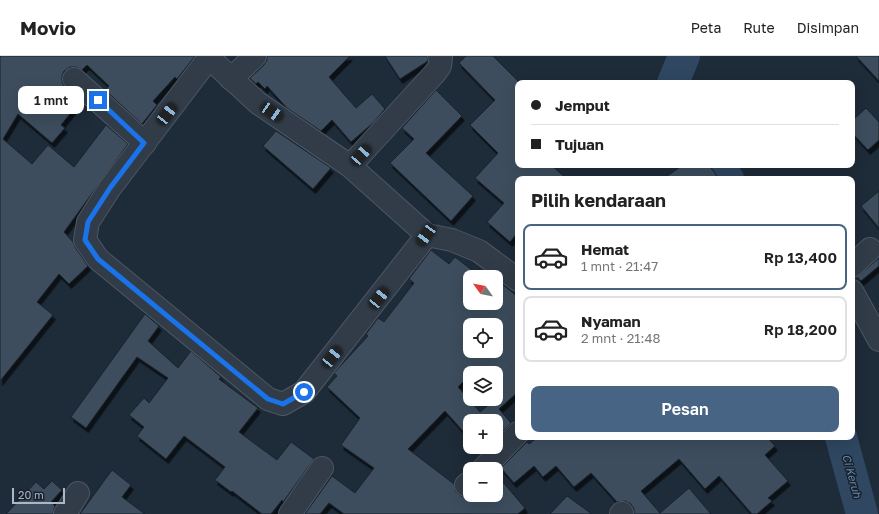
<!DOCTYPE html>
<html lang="id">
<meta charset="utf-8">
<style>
body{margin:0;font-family:"Golos Text",sans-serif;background:#f6f6f6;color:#222;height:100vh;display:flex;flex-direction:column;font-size:15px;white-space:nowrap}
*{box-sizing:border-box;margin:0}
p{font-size:13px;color:#767676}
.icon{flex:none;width:22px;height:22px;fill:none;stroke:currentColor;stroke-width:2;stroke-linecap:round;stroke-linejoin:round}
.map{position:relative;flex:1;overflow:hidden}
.panel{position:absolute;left:515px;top:120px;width:340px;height:264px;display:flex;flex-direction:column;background:#fff;border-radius:8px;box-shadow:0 4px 16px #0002}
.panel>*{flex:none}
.guide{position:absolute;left:515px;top:24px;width:340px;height:88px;border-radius:8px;box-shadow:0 4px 16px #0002;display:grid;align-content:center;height:88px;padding:0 16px;background:#fff}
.needle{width:26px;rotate:303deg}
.tools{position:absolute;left:463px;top:214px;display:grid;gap:8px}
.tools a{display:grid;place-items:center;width:40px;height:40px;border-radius:8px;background:#fff;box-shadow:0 4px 16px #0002;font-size:20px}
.scale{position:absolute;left:12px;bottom:10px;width:53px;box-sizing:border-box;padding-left:4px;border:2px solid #abb7c6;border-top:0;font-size:11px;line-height:14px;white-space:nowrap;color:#abb7c6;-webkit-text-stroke:3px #17212c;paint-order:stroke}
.end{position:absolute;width:18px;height:18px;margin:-9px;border:5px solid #1a73e8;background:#fff;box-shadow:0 0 0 2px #fff}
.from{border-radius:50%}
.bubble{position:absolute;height:28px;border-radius:8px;background:#fff;box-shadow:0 4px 16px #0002;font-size:13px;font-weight:600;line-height:28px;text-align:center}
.car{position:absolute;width:12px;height:24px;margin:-12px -6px;border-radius:5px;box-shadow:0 0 3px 1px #0007;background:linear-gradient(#222 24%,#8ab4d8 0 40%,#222 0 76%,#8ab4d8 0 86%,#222 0)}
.guide b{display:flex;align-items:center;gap:14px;height:38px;font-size:15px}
.guide b+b{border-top:1px solid #e0e0e0}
.guide i{width:10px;height:10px;background:#222}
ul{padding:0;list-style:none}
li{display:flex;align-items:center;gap:12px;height:66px;margin:0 8px 6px;padding:0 8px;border:2px solid #e0e0e0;border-radius:8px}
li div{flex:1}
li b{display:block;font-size:15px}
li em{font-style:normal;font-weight:600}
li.selected{border-color:#486485}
li>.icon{width:36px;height:36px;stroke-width:1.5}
h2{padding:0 16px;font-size:18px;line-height:48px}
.cta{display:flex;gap:8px;margin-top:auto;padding:8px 16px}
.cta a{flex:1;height:46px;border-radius:8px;background:#486485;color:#fff;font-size:16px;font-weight:600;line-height:46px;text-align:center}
header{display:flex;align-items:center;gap:24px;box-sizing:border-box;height:56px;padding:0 20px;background:#fff;border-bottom:1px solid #e0e0e0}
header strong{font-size:19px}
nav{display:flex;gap:22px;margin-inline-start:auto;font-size:14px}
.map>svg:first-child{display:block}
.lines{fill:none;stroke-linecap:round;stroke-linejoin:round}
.river{stroke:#2f4761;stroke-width:32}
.building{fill:#3e4d5d;stroke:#19232f;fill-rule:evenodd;filter:url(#shadow)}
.minor-casing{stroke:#4c5764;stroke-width:24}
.minor{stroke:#313c48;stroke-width:22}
.route{stroke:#1a73e8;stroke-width:5}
.labels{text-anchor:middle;stroke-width:3;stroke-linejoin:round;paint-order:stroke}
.water-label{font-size:11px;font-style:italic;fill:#688aac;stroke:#17212c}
</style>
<header>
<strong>Movio</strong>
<nav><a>Peta</a><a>Rute</a><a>Disimpan</a></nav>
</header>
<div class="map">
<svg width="879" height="458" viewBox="0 0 879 458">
<defs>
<filter id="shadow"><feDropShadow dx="2.5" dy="4.5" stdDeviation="0" flood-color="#0009"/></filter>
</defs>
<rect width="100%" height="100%" fill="#1e2b38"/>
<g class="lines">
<g class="river">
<path d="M673,27L684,0"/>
<path d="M718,109L728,123"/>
<path d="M841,381L862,458"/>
</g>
</g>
<g class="building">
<path d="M0,0H195L177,23L175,21L153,45L157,49L142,68L105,34L109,30L87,9L82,14L76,11H70L64,15L62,20V26L65,32L62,35L78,48L61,69L65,72L52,87L18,58L3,83L32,108L48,89L74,111L106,69L128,88L64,176L73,186L75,191L88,210L69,228L59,218L37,246L53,259L0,325Z"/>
<path d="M267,0H350L329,21L356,52L372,38L385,53L374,66L351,86L332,64L321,75L287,52L267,30L265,33L258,26L256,28L250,22L264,9L267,4Z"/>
<path d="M385,0H427L428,5L400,23Z"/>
<path d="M466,0H493L518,25V109H551L567,123H518V176L510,186L487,166L504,147L475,122L498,97L470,69L495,44L459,7Z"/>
<path d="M856,0H879V25Z"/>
<path d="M436,34L462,60L426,97L473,140L451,165L390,107L414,83L402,72Z"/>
<path d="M866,52L879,66V84L868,94L852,77V65Z"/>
<path d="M276,75L331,112L313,133L263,90Z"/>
<path d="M683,109H709L719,123H663Z"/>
<path d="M879,135V172L861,150Z"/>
<path d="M431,194L449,208L455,201L481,221H470V247H496V223L518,241V336L499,353L511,367L496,382V365H470V383L445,355L408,393L454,428L456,436L461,440L467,441L471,440L476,444L482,439H496V418L525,452L518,458H344L329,447L320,458H305L332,420L355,437L374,412L341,389L360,362L327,331L337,320L334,317L344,306L368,280L366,278L378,262L384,266L414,227L409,223ZM470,269H496V295H470ZM470,317H496V350L492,346L480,356L458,331L470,319Z"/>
<path d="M879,202V210L861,225L857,221Z"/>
<path d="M145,258L159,270L148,285L178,312L191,295L221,321L219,323L258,352L239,376L277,404L291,386L314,403L283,446L282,444L271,458H262L232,435L231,436L215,424L225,411L184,380L166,403L137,380L144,371L129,359L144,342L149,347L168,322L137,301L86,372L71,361Z"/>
<path d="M538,381H767L775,390L765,399L788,425L768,442L772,445L757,458H752L719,420L705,433L679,403L641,435L660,457L689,432L711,458H634V453L631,448L625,445L617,446L591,417L574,431L556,410L543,421L534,410L514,427L501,412L527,386L529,388Z"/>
<path d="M112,414L131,429L122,441L145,458H80Z"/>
<path d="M52,425L62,434L51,446L55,450L53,458H6L36,426L44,433Z"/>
<path d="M567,440L592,458H550Z"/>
</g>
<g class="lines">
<g class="minor-casing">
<g id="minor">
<path d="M207,0L258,47L350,110L427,179L452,184L479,195L518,224"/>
<path d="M209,2L110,132L88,166L85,184L98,203L268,343L283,348L304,336L427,179"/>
<path d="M74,23L145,87"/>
<path d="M231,23L255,0"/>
<path d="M350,110L435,17L440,10L441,2L439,0"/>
<path d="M852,210L870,193"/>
<path d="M852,235L879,284"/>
<path d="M483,413L518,377"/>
<path d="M466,429L470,426"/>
<path d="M65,458L78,437"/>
<path d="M290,458L322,412"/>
<path d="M621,458L622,457"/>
</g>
</g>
<use href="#minor" class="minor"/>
</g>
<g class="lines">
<path class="route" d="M98,44L144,87L110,132L88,166L85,184L98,203L268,343L283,348L304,336"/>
</g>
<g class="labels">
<g class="water-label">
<text transform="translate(852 420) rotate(75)" y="4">Ci Keruh</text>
</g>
</g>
</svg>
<div class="tools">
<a><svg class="needle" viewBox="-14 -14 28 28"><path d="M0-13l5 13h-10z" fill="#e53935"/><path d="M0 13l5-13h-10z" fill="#767676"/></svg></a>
<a><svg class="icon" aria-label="locate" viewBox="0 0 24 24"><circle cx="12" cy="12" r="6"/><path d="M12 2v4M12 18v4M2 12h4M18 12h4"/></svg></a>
<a><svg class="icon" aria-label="layers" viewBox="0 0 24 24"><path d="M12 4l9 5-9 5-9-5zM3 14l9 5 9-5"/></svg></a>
<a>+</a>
<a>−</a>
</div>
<div class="scale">20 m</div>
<i class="end from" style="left:304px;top:336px"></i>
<i class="end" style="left:98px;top:44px"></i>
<div class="bubble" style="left:18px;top:30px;width:66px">1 mnt</div>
<i class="car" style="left:272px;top:56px;rotate:124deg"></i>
<i class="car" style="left:167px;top:58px;rotate:38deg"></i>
<i class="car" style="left:361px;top:99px;rotate:42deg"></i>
<i class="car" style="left:426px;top:179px;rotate:216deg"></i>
<i class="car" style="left:379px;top:242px;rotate:39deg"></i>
<i class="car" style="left:332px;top:301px;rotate:39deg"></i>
<div class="guide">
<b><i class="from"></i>Jemput</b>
<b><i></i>Tujuan</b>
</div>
<section class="panel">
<h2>Pilih kendaraan</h2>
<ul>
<li class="selected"><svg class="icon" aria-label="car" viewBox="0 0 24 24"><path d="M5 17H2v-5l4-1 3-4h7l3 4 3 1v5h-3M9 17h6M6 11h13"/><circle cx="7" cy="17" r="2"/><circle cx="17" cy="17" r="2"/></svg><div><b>Hemat</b><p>1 mnt · 21:47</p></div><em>Rp 13,400</em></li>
<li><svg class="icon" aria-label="car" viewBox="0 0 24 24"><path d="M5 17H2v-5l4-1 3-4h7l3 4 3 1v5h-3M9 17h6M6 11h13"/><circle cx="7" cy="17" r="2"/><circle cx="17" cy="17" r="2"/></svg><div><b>Nyaman</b><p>2 mnt · 21:48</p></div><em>Rp 18,200</em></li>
</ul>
<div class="cta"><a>Pesan</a></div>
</section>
</div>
